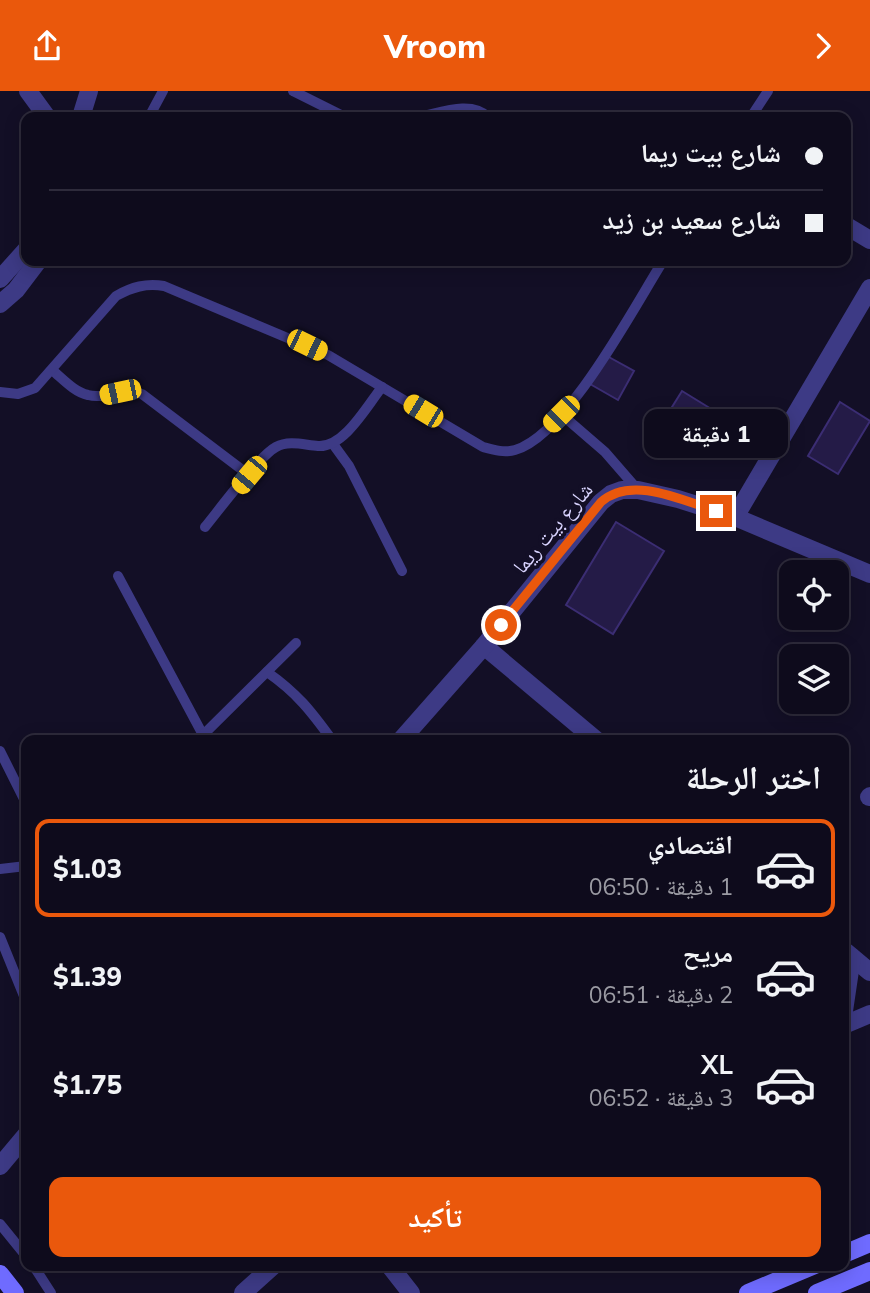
<!DOCTYPE html>
<html lang="ar">
<meta charset="utf-8">
<style>
body{margin:0;font-family:Mulish,"Noto Naskh Arabic",sans-serif;background:#1c1929;color:#f1f3f6;direction:rtl;height:100vh;display:flex;flex-direction:column;font-size:26px;white-space:nowrap}
*{box-sizing:border-box;margin:0}
p{font-size:23px;color:#9b9ba3}
.icon{flex:none;width:38px;height:38px;fill:none;stroke:currentColor;stroke-width:2;stroke-linecap:round;stroke-linejoin:round}
.map{position:relative;flex:1;overflow:hidden;direction:ltr}
.sheet{position:absolute;left:21px;top:644px;width:828px;height:536px;display:flex;flex-direction:column;background:#0e0b1c;border-radius:14px;box-shadow:0 4px 18px #0003,0 0 0 2px #2e2b3b;direction:rtl}
.sheet>*{flex:none}
.top-card{position:absolute;left:21px;top:21px;width:830px;height:154px;border-radius:14px;box-shadow:0 4px 18px #0003,0 0 0 2px #2e2b3b;direction:rtl;display:grid;align-content:center;height:154px;padding:0 28px;background:#0e0b1c}
.fabs{position:absolute;left:779px;top:469px;display:grid;gap:14px}
.fabs a{display:grid;place-items:center;width:70px;height:70px;border-radius:14px;background:#0e0b1c;box-shadow:0 4px 18px #0003,0 0 0 2px #2e2b3b;font-size:35px}
.end{position:absolute;width:32px;height:32px;margin:-16px;border:9px solid #ea580c;background:#fff;box-shadow:0 0 0 4px #fff}
.from{border-radius:50%}
.bubble{position:absolute;height:49px;border-radius:14px;background:#0e0b1c;box-shadow:0 4px 18px #0003,0 0 0 2px #2e2b3b;font-size:23px;font-weight:800;line-height:49px;text-align:center;direction:rtl}
.car{position:absolute;width:21px;height:42px;margin:-21px -10px;border-radius:9px;box-shadow:0 0 5px 2px #0007;background:linear-gradient(#f5c518 24%,#345 0 40%,#f5c518 0 76%,#345 0 86%,#f5c518 0)}
.top-card b{display:flex;align-items:center;gap:24px;height:66px;font-size:26px}
.top-card b+b{border-top:2px solid #2e2b3b}
.top-card i{width:18px;height:18px;background:#f1f3f6}
ul{padding:0;list-style:none}
li{display:flex;align-items:center;gap:21px;height:98px;margin:0 14px 10px;padding:0 14px;border:4px solid transparent;border-radius:14px}
li div{flex:1}
li b{display:block;font-size:26px}
li em{font-style:normal;font-weight:800}
li.selected{border-color:#ea580c}
li>.icon{width:63px;height:63px;stroke-width:1.5}
h2{padding:0 28px;font-size:32px;line-height:84px}
.cta{display:flex;gap:14px;margin-top:auto;padding:14px 28px}
.cta a{flex:1;height:80px;border-radius:14px;background:#ea580c;color:#fff;font-size:28px;font-weight:800;line-height:80px;text-align:center}
header{display:flex;justify-content:space-between;align-items:center;height:91px;padding:0 28px;background:#ea580c;color:#fff;font-size:32px;font-weight:800}
.map>svg:first-child{display:block}
.building{fill:#241b47;stroke:#3b2d73;stroke-width:2}
.lines{fill:none;stroke-linecap:round;stroke-linejoin:round}
.service{stroke:#3d3a85;stroke-width:10}
.minor{stroke:#3d3a85;stroke-width:18}
.secondary{stroke:#6f6bff;stroke-width:18}
.route{stroke:#ea580c;stroke-width:9}
.labels{text-anchor:middle;stroke-width:7;stroke-linejoin:round;paint-order:stroke}
.street-label{font-size:21px;fill:#d9d4ff;stroke:#130f26}
</style>
<header><svg class="icon" aria-label="forward" viewBox="0 0 24 24"><path d="M9 5l7 7-7 7"/></svg>Vroom<svg class="icon" aria-label="share" viewBox="0 0 24 24"><path d="M12 15V3M7 8l5-5 5 5M5 13v7h14v-7"/></svg></header>
<div class="map">
<svg width="870" height="1202" viewBox="0 0 870 1202">
<rect width="100%" height="100%" fill="#130f26"/>
<g class="building">
<path d="M607,265L634,280L618,309L590,293Z"/>
<path d="M682,300L734,332L714,365L662,332Z"/>
<path d="M840,311L870,330L838,383L808,365Z"/>
<path d="M616,431L664,460L613,543L566,514Z"/>
</g>
<g class="lines">
<g class="service">
<path d="M293,0L345,26"/>
<path d="M149,26L163,0"/>
<path d="M419,26C440,22 471,9 488,26"/>
<path d="M751,26L768,0"/>
<path d="M52,279C62,287 74,301 88,304C107,309 123,295 142,303L249,384"/>
<path d="M0,301L18,303L35,297L116,205C132,196 146,192 164,195L328,264L483,356C494,359 504,362 515,359C567,344 634,216 663,170"/>
<path d="M561,323L605,361L638,399"/>
<path d="M333,353L349,375L402,480"/>
<path d="M205,436C219,419 259,365 276,356C289,349 304,354 318,355C344,357 367,315 382,296"/>
<path d="M118,485L203,644"/>
<path d="M267,581C297,602 311,620 332,649"/>
<path d="M199,648L296,552"/>
<path d="M0,660L26,712"/>
<path d="M0,778L26,775"/>
<path d="M0,846L26,910"/>
<path d="M0,1133L26,1165"/>
<path d="M33,1174L51,1202"/>
</g>
<g class="minor">
<path d="M28,0L47,26"/>
<path d="M81,26L89,0"/>
<path d="M845,134L870,149"/>
<path d="M0,188L26,159"/>
<path d="M0,213L16,199L38,170"/>
<path d="M735,426L870,197"/>
<path d="M484,555L596,649"/>
<path d="M401,649L484,555L601,411L611,403L622,399H638L678,408L735,426L870,483"/>
<path d="M869,706L870,705"/>
<path d="M846,861L870,881"/>
<path d="M844,920L852,866"/>
<path d="M844,934L870,923"/>
<path d="M0,1075L26,1044"/>
<path d="M389,1174L411,1202"/>
<path d="M243,1202L274,1174"/>
</g>
<g class="secondary">
<path d="M844,1163L870,1152"/>
<path d="M0,1183L15,1202"/>
<path d="M748,1202L815,1174"/>
<path d="M817,1202L870,1180"/>
</g>
</g>
<g class="lines">
<path class="route" d="M501,534L601,411C631,384 682,409 716,420"/>
</g>
<g class="labels">
<g class="street-label">
<text transform="translate(553 437) rotate(-50)" y="7">شارع بيت ريما</text>
</g>
</g>
</svg>
<div class="fabs">
<a><svg class="icon" aria-label="locate" viewBox="0 0 24 24"><circle cx="12" cy="12" r="6"/><path d="M12 2v4M12 18v4M2 12h4M18 12h4"/></svg></a>
<a><svg class="icon" aria-label="layers" viewBox="0 0 24 24"><path d="M12 4l9 5-9 5-9-5zM3 14l9 5 9-5"/></svg></a>
</div>
<i class="end from" style="left:501px;top:534px"></i>
<i class="end" style="left:716px;top:420px"></i>
<div class="bubble" style="left:644px;top:318px;width:144px">1 دقيقة</div>
<i class="car" style="left:307px;top:254px;rotate:116deg"></i>
<i class="car" style="left:120px;top:301px;rotate:258deg"></i>
<i class="car" style="left:423px;top:320px;rotate:301deg"></i>
<i class="car" style="left:561px;top:323px;rotate:225deg"></i>
<i class="car" style="left:249px;top:384px;rotate:220deg"></i>
<div class="top-card">
<b><i class="from"></i>شارع بيت ريما</b>
<b><i></i>شارع سعيد بن زيد</b>
</div>
<section class="sheet">
<h2>اختر الرحلة</h2>
<ul>
<li class="selected"><svg class="icon" aria-label="car" viewBox="0 0 24 24"><path d="M5 17H2v-5l4-1 3-4h7l3 4 3 1v5h-3M9 17h6M6 11h13"/><circle cx="7" cy="17" r="2"/><circle cx="17" cy="17" r="2"/></svg><div><b>اقتصادي</b><p>1 دقيقة · 06:50</p></div><em>$1.03</em></li>
<li><svg class="icon" aria-label="car" viewBox="0 0 24 24"><path d="M5 17H2v-5l4-1 3-4h7l3 4 3 1v5h-3M9 17h6M6 11h13"/><circle cx="7" cy="17" r="2"/><circle cx="17" cy="17" r="2"/></svg><div><b>مريح</b><p>2 دقيقة · 06:51</p></div><em>$1.39</em></li>
<li><svg class="icon" aria-label="car" viewBox="0 0 24 24"><path d="M5 17H2v-5l4-1 3-4h7l3 4 3 1v5h-3M9 17h6M6 11h13"/><circle cx="7" cy="17" r="2"/><circle cx="17" cy="17" r="2"/></svg><div><b>XL</b><p>3 دقيقة · 06:52</p></div><em>$1.75</em></li>
</ul>
<div class="cta"><a>تأكيد</a></div>
</section>
</div>
